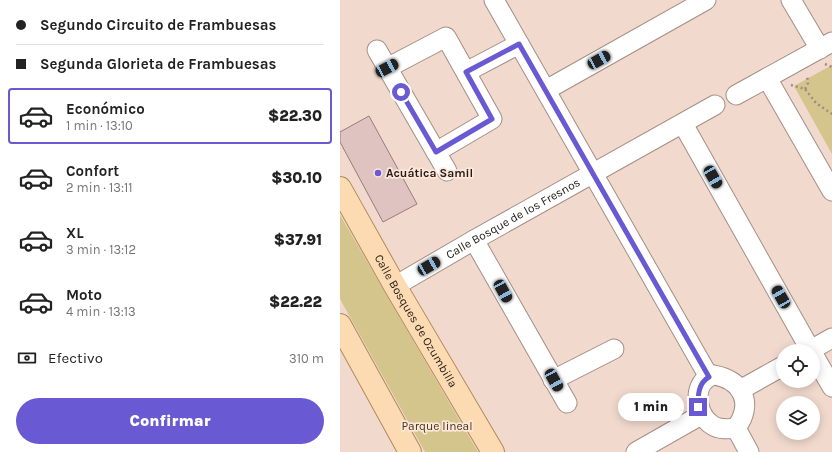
<!DOCTYPE html>
<html lang="es">
<meta charset="utf-8">
<style>
body{margin:0;font-family:Karla,sans-serif;background:#f6f6f6;color:#222;height:100vh;display:flex;flex-direction:column;font-size:15px;white-space:nowrap}
*{box-sizing:border-box;margin:0}
p{font-size:13px;color:#767676}
.icon{flex:none;width:22px;height:22px;fill:none;stroke:currentColor;stroke-width:2;stroke-linecap:round;stroke-linejoin:round}
.map{position:relative;flex:1;overflow:hidden}
.sheet{display:flex;flex-direction:column;background:#fff;width:340px}
.sheet>*{flex:none}
.top-card{display:grid;align-content:center;height:88px;padding:0 16px;background:#fff}
.controls{position:absolute;left:436px;top:344px;display:grid;gap:8px}
.controls a{display:grid;place-items:center;width:44px;height:44px;border-radius:50%;background:#fff;box-shadow:0 2px 10px #0003;font-size:20px}
.end{position:absolute;width:18px;height:18px;margin:-9px;border:5px solid #6959d2;background:#fff;box-shadow:0 0 0 2px #fff}
.from{border-radius:50%}
.bubble{position:absolute;height:28px;border-radius:14px;background:#fff;box-shadow:0 2px 10px #0003;font-size:13px;font-weight:800;line-height:28px;text-align:center}
.car{position:absolute;width:12px;height:24px;margin:-12px -6px;border-radius:5px;box-shadow:0 0 3px 1px #0007;background:linear-gradient(#222 24%,#8ab4d8 0 40%,#222 0 76%,#8ab4d8 0 86%,#222 0)}
.top-card b{display:flex;align-items:center;gap:14px;height:38px;font-size:15px}
.top-card b+b{border-top:1px solid #e0e0e0}
.top-card i{width:10px;height:10px;background:#222}
ul{padding:0;list-style:none}
li{display:flex;align-items:center;gap:12px;height:56px;margin:0 8px 6px;padding:0 8px;border:2px solid transparent;border-radius:4px}
li div{flex:1}
li b{display:block;font-size:15px}
li em{font-style:normal;font-weight:800}
li.on{border-color:#6959d2}
li>.icon{width:36px;height:36px;stroke-width:1.5}
.pay{display:flex;align-items:center;gap:10px;height:44px;padding:0 16px;font-size:15px}
.pay p{margin-inline-start:auto}
.cta{display:flex;gap:8px;margin-top:auto;padding:8px 16px}
.cta a{flex:1;height:46px;border-radius:24px;background:#6959d2;color:#fff;font-size:16px;font-weight:800;line-height:46px;text-align:center}
main{display:flex;flex:1;min-height:0}
.map>svg:first-child{display:block}
.green{fill:#d4c58d}
.building{fill:#dec3c1;stroke:#967d7c}
.lines{fill:none;stroke-linecap:round;stroke-linejoin:round}
.minor-casing{stroke:#a48e83;stroke-width:21}
.major-casing{stroke:#b0885a;stroke-width:24}
.path{stroke:#9e8c84;stroke-width:2.5;stroke-dasharray:2 3;stroke-linecap:butt}
.minor{stroke:#fff;stroke-width:19}
.major{stroke:#fddbb2;stroke-width:22}
.route{stroke:#6959d2;stroke-width:5}
.poi-dot{fill:#6959d2;stroke:#fee6da;stroke-width:1.5}
.labels{text-anchor:middle;stroke-width:3.5;stroke-linejoin:round;paint-order:stroke}
.poi-label{font-size:12px;font-weight:bold;fill:#231b17;stroke:#fee6da;text-anchor:start}
.street-label{font-size:12px;fill:#231b17;stroke:#fee6da}
.park-label{font-size:12px;fill:#403611;stroke:#fee6da}
</style>
<main>
<section class="sheet">
<div class="top-card">
<b><i class="from"></i>Segundo Circuito de Frambuesas</b>
<b><i></i>Segunda Glorieta de Frambuesas</b>
</div>
<ul>
<li class="on"><svg class="icon" aria-label="car" viewBox="0 0 24 24"><path d="M5 17H2v-5l4-1 3-4h7l3 4 3 1v5h-3M9 17h6M6 11h13"/><circle cx="7" cy="17" r="2"/><circle cx="17" cy="17" r="2"/></svg><div><b>Económico</b><p>1 min · 13:10</p></div><em>$22.30</em></li>
<li><svg class="icon" aria-label="car" viewBox="0 0 24 24"><path d="M5 17H2v-5l4-1 3-4h7l3 4 3 1v5h-3M9 17h6M6 11h13"/><circle cx="7" cy="17" r="2"/><circle cx="17" cy="17" r="2"/></svg><div><b>Confort</b><p>2 min · 13:11</p></div><em>$30.10</em></li>
<li><svg class="icon" aria-label="car" viewBox="0 0 24 24"><path d="M5 17H2v-5l4-1 3-4h7l3 4 3 1v5h-3M9 17h6M6 11h13"/><circle cx="7" cy="17" r="2"/><circle cx="17" cy="17" r="2"/></svg><div><b>XL</b><p>3 min · 13:12</p></div><em>$37.91</em></li>
<li><svg class="icon" aria-label="car" viewBox="0 0 24 24"><path d="M5 17H2v-5l4-1 3-4h7l3 4 3 1v5h-3M9 17h6M6 11h13"/><circle cx="7" cy="17" r="2"/><circle cx="17" cy="17" r="2"/></svg><div><b>Moto</b><p>4 min · 13:13</p></div><em>$22.22</em></li>
</ul>
<div class="pay"><svg class="icon" aria-label="cash" viewBox="0 0 24 24"><path d="M3 7h18v10H3z"/><circle cx="12" cy="12" r="2"/></svg>Efectivo<p>310 m</p></div>
<div class="cta"><a>Confirmar</a></div>
</section>
<div class="map">
<svg width="492" height="452" viewBox="0 0 492 452">
<rect width="100%" height="100%" fill="#f1d9cd"/>
<g class="green">
<path d="M492,65V154L454,86Z"/>
<path d="M0,215L138,452H85L0,299Z"/>
</g>
<path class="building" d="M29,116L77,204L43,222L0,142V132Z"/>
<g class="lines">
<g class="minor-casing">
<g id="minor">
<path d="M154,0L369,377"/>
<path d="M451,0L480,49"/>
<path d="M37,50L107,171"/>
<path d="M47,68L106,37L152,119L96,152"/>
<path d="M126,72L179,44"/>
<path d="M427,78L492,191"/>
<path d="M206,90L366,0"/>
<path d="M396,95L492,42"/>
<path d="M343,124L471,351"/>
<path d="M134,240L227,403"/>
<path id="s1" d="M55,286L134,240L375,105"/>
<path d="M469,351L492,338"/>
<path d="M473,354L492,387"/>
<path d="M374,375C403,380 414,404 396,428C388,429 379,430 372,425C358,416 352,390 366,379C368,377 371,376 374,375Z"/>
<path d="M213,380L274,349"/>
<path d="M400,390L443,366"/>
<path d="M396,428L409,452"/>
<path d="M296,452L361,415"/>
</g>
</g>
<g class="major-casing">
<g id="major">
<path id="s2" d="M0,188L55,286L153,452"/>
<path d="M0,325L70,452"/>
</g>
</g>
<g class="path">
<path d="M485,64L492,67"/>
<path d="M451,85L465,89L476,103L492,114"/>
<path d="M465,89L468,83L467,75"/>
</g>
<use href="#minor" class="minor"/>
<use href="#major" class="major"/>
</g>
<g class="lines">
<path class="route" d="M61,92L96,152L152,119L126,72L179,44L369,377C358,383 358,396 358,407"/>
</g>
<circle class="poi-dot" cx="38" cy="173" r="4"/>
<g class="labels">
<g class="poi-label">
<text x="46" y="177">Acuática Samil</text>
</g>
<g class="street-label">
<text dy="4" stroke="none"><textPath href="#s1" startOffset="136">Calle Bosque de los Fresnos</textPath></text>
<text dy="4" stroke="none"><textPath href="#s2" startOffset="153">Calle Bosques de Ozumbilla</textPath></text>
</g>
<g class="park-label">
<text x="97" y="430">Parque lineal</text>
</g>
</g>
</svg>
<div class="controls">
<a><svg class="icon" aria-label="locate" viewBox="0 0 24 24"><circle cx="12" cy="12" r="6"/><path d="M12 2v4M12 18v4M2 12h4M18 12h4"/></svg></a>
<a><svg class="icon" aria-label="layers" viewBox="0 0 24 24"><path d="M12 4l9 5-9 5-9-5zM3 14l9 5 9-5"/></svg></a>
</div>
<i class="end from" style="left:61px;top:92px"></i>
<i class="end" style="left:358px;top:407px"></i>
<div class="bubble" style="left:278px;top:393px;width:66px">1 min</div>
<i class="car" style="left:259px;top:60px;rotate:61deg"></i>
<i class="car" style="left:47px;top:68px;rotate:62deg"></i>
<i class="car" style="left:373px;top:177px;rotate:150deg"></i>
<i class="car" style="left:89px;top:266px;rotate:60deg"></i>
<i class="car" style="left:163px;top:291px;rotate:151deg"></i>
<i class="car" style="left:441px;top:297px;rotate:330deg"></i>
<i class="car" style="left:214px;top:380px;rotate:151deg"></i>
</div>
</main>
